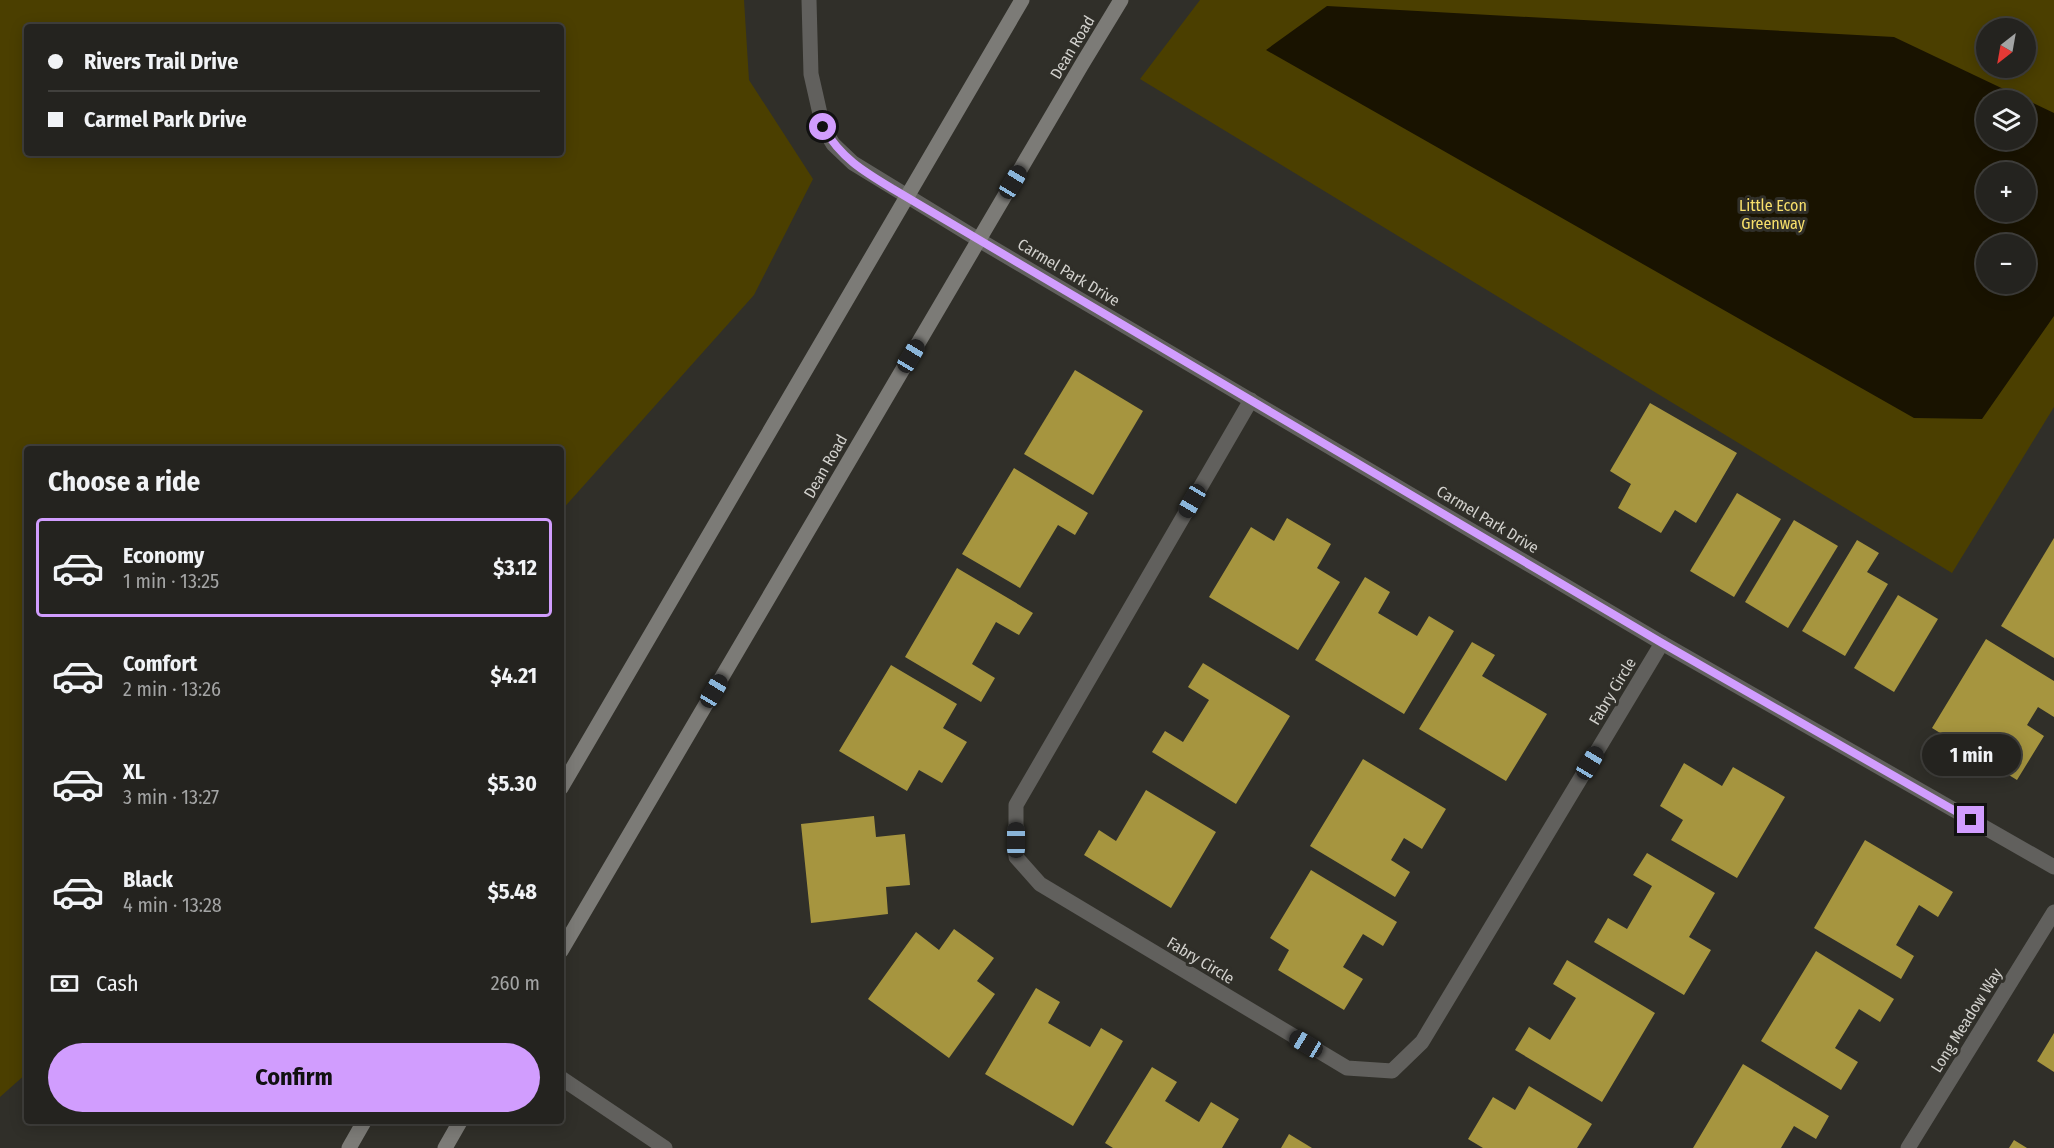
<!DOCTYPE html>
<meta charset="utf-8">
<style>
body{margin:0;font-family:"Fira Sans Condensed",sans-serif;background:#302f2c;color:#f1f3f6;height:100vh;display:flex;flex-direction:column;font-size:22px;white-space:nowrap}
*{box-sizing:border-box;margin:0}
p{font-size:20px;color:#a3a4a4}
.icon{flex:none;width:33px;height:33px;fill:none;stroke:currentColor;stroke-width:2;stroke-linecap:round;stroke-linejoin:round}
.map{position:relative;flex:1;overflow:hidden}
.panel{position:absolute;left:24px;top:446px;width:540px;height:678px;display:flex;flex-direction:column;background:#24231f;border-radius:6px;box-shadow:0 3px 15px #0003,0 0 0 2px #41403d}
.panel>*{flex:none}
.top-card{position:absolute;left:24px;top:24px;width:540px;height:132px;border-radius:6px;box-shadow:0 3px 15px #0003,0 0 0 2px #41403d;display:grid;align-content:center;height:132px;padding:0 24px;background:#24231f}
.needle{width:39px;rotate:211deg}
.buttons{position:absolute;left:1976px;top:18px;display:grid;gap:12px}
.buttons a{display:grid;place-items:center;width:60px;height:60px;border-radius:50%;background:#24231f;box-shadow:0 3px 15px #0003,0 0 0 2px #41403d;font-size:30px}
.end{position:absolute;width:27px;height:27px;margin:-14px;border:8px solid #d19dfe;background:#111;box-shadow:0 0 0 3px #111}
.from{border-radius:50%}
.bubble{position:absolute;height:42px;border-radius:21px;background:#24231f;box-shadow:0 3px 15px #0003,0 0 0 2px #41403d;font-size:20px;font-weight:700;line-height:42px;text-align:center}
.car{position:absolute;width:18px;height:36px;margin:-18px -9px;border-radius:8px;box-shadow:0 0 4px 2px #0007;background:linear-gradient(#222 24%,#8ab4d8 0 40%,#222 0 76%,#8ab4d8 0 86%,#222 0)}
.top-card b{display:flex;align-items:center;gap:21px;height:57px;font-size:22px}
.top-card b+b{border-top:2px solid #41403d}
.top-card i{width:15px;height:15px;background:#f1f3f6}
ul{padding:0;list-style:none}
li{display:flex;align-items:center;gap:18px;height:99px;margin:0 12px 9px;padding:0 12px;border:3px solid transparent;border-radius:6px}
li div{flex:1}
li b{display:block;font-size:22px}
li em{font-style:normal;font-weight:700}
li.selected{border-color:#d19dfe}
li>.icon{width:54px;height:54px;stroke-width:1.5}
h2{padding:0 24px;font-size:27px;line-height:72px}
.pay{display:flex;align-items:center;gap:15px;height:66px;padding:0 24px;font-size:22px}
.pay p{margin-inline-start:auto}
.primary-button{display:flex;gap:12px;margin-top:auto;padding:12px 24px}
.primary-button a{flex:1;height:69px;border-radius:36px;background:#d19dfe;color:#111;font-size:24px;font-weight:700;line-height:69px;text-align:center}
.map>svg:first-child{display:block}
.green{fill:#4b3f00;fill-rule:evenodd}
.water{fill:#191300;fill-rule:evenodd}
.building{fill:#a6953f}
.lines{fill:none;stroke-linecap:round;stroke-linejoin:round}
.lane{stroke:#61605d;stroke-width:15}
.street{stroke:#61605d;stroke-width:15}
.secondary{stroke:#7c7b77;stroke-width:15}
.route{stroke:#d19dfe;stroke-width:8}
.labels{text-anchor:middle;stroke-width:6;stroke-linejoin:round;paint-order:stroke}
.street-label{font-size:16px;fill:#d2d1cd;stroke:#302f29}
.park-label{font-size:16px;fill:#f7df6b;stroke:#302f29}
</style>
<div class="map">
<svg width="2054" height="1148" viewBox="0 0 2054 1148">
<rect width="100%" height="100%" fill="#302f29"/>
<g class="green">
<path d="M0,0H744L749,80L813,179L754,295L561,511V448H27V1073L0,1097ZM27,27H561V153H27Z"/>
<path d="M1200,0H2054V407L1952,573L1140,79ZM1986,28H2025V68H1986ZM1986,100H2025V140H1986ZM1986,172H2025V212H1986ZM1986,244H2025V284H1986Z"/>
</g>
<path class="water" d="M1327,6L1894,37L2054,113V316L1982,419L1914,418L1266,50ZM1986,100H2025V140H1986ZM1986,172H2025V212H1986ZM1986,244H2025V284H1986Z"/>
<g class="building">
<path d="M1075,370L1143,411L1093,495L1024,454Z"/>
<path d="M1650,403L1737,453L1696,523L1675,510L1661,533L1618,508L1631,484L1610,471Z"/>
<path d="M1014,468L1088,513L1075,535L1058,525L1020,588L962,554Z"/>
<path d="M1737,493L1781,519L1734,597L1690,571Z"/>
<path d="M1287,518L1331,544L1317,568L1340,582L1298,650L1209,597L1251,527L1274,541Z"/>
<path d="M1794,520L1838,546L1788,628L1745,602Z"/>
<path d="M2054,538V658L2001,626Z"/>
<path d="M1857,540L1879,553L1867,572L1888,584L1845,656L1802,631Z"/>
<path d="M957,568L1033,613L1019,635L996,622L972,664L995,678L981,702L905,657Z"/>
<path d="M1365,577L1390,592L1378,613L1417,636L1429,616L1454,631L1404,714L1315,660Z"/>
<path d="M1898,595L1938,619L1894,692L1854,668Z"/>
<path d="M1986,639L2054,681V717L2038,707L2027,725L2044,736L2017,780L1932,728Z"/>
<path d="M1472,642L1495,655L1482,676L1547,714L1506,781L1419,729Z"/>
<path d="M1203,663L1290,716L1236,804L1152,752L1165,731L1183,742L1209,700L1188,687Z"/>
<path d="M891,665L957,704L943,728L967,742L942,783L919,770L907,791L839,751Z"/>
<path d="M1363,759L1446,809L1422,849L1404,838L1391,860L1410,872L1395,897L1310,846Z"/>
<path d="M1684,763L1722,786L1733,767L1785,797L1737,878L1671,840L1683,820L1660,806Z"/>
<path d="M1146,790L1216,832L1171,908L1084,855L1099,830L1116,841Z"/>
<path d="M874,816L876,837L905,834L910,885L886,887L888,914L811,923L801,824Z"/>
<path d="M1865,840L1953,892L1938,917L1919,905L1896,945L1914,956L1901,979L1814,928Z"/>
<path d="M1647,853L1715,893L1689,937L1711,950L1684,995L1594,942L1608,918L1627,929L1652,886L1633,875Z"/>
<path d="M1311,870L1397,922L1383,946L1363,934L1343,967L1363,979L1344,1010L1278,970L1289,950L1270,938Z"/>
<path d="M954,929L994,958L977,981L995,994L949,1058L868,999L916,932L939,950Z"/>
<path d="M1816,951L1894,999L1880,1022L1859,1009L1835,1048L1858,1062L1841,1090L1761,1041Z"/>
<path d="M1567,960L1655,1013L1602,1102L1515,1050L1529,1027L1550,1040L1576,998L1553,984Z"/>
<path d="M1036,988L1060,1002L1048,1023L1090,1047L1101,1028L1123,1041L1073,1126L985,1074Z"/>
<path d="M2054,1033V1072L2037,1061Z"/>
<path d="M1743,1064L1829,1116L1816,1139L1794,1126L1781,1148H1693Z"/>
<path d="M1152,1067L1177,1082L1165,1101L1199,1122L1211,1102L1239,1119L1222,1148H1113L1105,1143Z"/>
<path d="M1529,1086L1592,1124L1577,1148H1483L1468,1139L1493,1097L1515,1110Z"/>
<path d="M1289,1134L1312,1148H1281Z"/>
<path d="M2014,1140L2027,1148H2009Z"/>
</g>
<g class="lines">
<path class="lane" d="M561,1078L665,1148"/>
<g class="street">
<path d="M809,0L811,74L823,127L833,144L853,163L979,240L1662,643L2054,867"/>
<path d="M1251,400L1016,805V857L1040,884L1347,1068L1392,1071L1422,1042L1662,643"/>
<path d="M1908,1148L2054,912"/>
</g>
<g class="secondary">
<path d="M561,788L1022,0"/>
<path d="M561,951L1081,66L1121,0"/>
<path d="M349,1148L365,1120"/>
<path d="M445,1148L461,1120"/>
</g>
</g>
<g class="lines">
<path class="route" d="M823,127C841,158 863,171 893,189L1662,643L1971,820"/>
</g>
<g class="labels">
<g class="street-label">
<text transform="translate(1072 47) rotate(-59)" y="6">Dean Road</text>
<text transform="translate(1069 272) rotate(31)" y="6">Carmel Park Drive</text>
<text transform="translate(825 466) rotate(-60)" y="6">Dean Road</text>
<text transform="translate(1488 519) rotate(31)" y="6">Carmel Park Drive</text>
<text transform="translate(1612 691) rotate(-59)" y="6">Fabry Circle</text>
<text transform="translate(1201 960) rotate(31)" y="6">Fabry Circle</text>
<text transform="translate(1966 1020) rotate(-58)" y="6">Long Meadow Way</text>
</g>
<g class="park-label">
<text x="1773" y="211">Little Econ<tspan x="1773" dy="18">Greenway</tspan></text>
</g>
</g>
</svg>
<div class="buttons">
<a><svg class="needle" viewBox="-14 -14 28 28"><path d="M0-13l5 13h-10z" fill="#e53935"/><path d="M0 13l5-13h-10z" fill="#a3a4a4"/></svg></a>
<a><svg class="icon" aria-label="layers" viewBox="0 0 24 24"><path d="M12 4l9 5-9 5-9-5zM3 14l9 5 9-5"/></svg></a>
<a>+</a>
<a>−</a>
</div>
<i class="end from" style="left:823px;top:127px"></i>
<i class="end" style="left:1971px;top:820px"></i>
<div class="bubble" style="left:1922px;top:734px;width:99px">1 min</div>
<i class="car" style="left:1013px;top:182px;rotate:31deg"></i>
<i class="car" style="left:911px;top:356px;rotate:31deg"></i>
<i class="car" style="left:1192px;top:501px;rotate:210deg"></i>
<i class="car" style="left:714px;top:691px;rotate:31deg"></i>
<i class="car" style="left:1590px;top:763px;rotate:31deg"></i>
<i class="car" style="left:1016px;top:840px;rotate:0deg"></i>
<i class="car" style="left:1306px;top:1044px;rotate:301deg"></i>
<div class="top-card">
<b><i class="from"></i>Rivers Trail Drive</b>
<b><i></i>Carmel Park Drive</b>
</div>
<section class="panel">
<h2>Choose a ride</h2>
<ul>
<li class="selected"><svg class="icon" aria-label="car" viewBox="0 0 24 24"><path d="M5 17H2v-5l4-1 3-4h7l3 4 3 1v5h-3M9 17h6M6 11h13"/><circle cx="7" cy="17" r="2"/><circle cx="17" cy="17" r="2"/></svg><div><b>Economy</b><p>1 min · 13:25</p></div><em>$3.12</em></li>
<li><svg class="icon" aria-label="car" viewBox="0 0 24 24"><path d="M5 17H2v-5l4-1 3-4h7l3 4 3 1v5h-3M9 17h6M6 11h13"/><circle cx="7" cy="17" r="2"/><circle cx="17" cy="17" r="2"/></svg><div><b>Comfort</b><p>2 min · 13:26</p></div><em>$4.21</em></li>
<li><svg class="icon" aria-label="car" viewBox="0 0 24 24"><path d="M5 17H2v-5l4-1 3-4h7l3 4 3 1v5h-3M9 17h6M6 11h13"/><circle cx="7" cy="17" r="2"/><circle cx="17" cy="17" r="2"/></svg><div><b>XL</b><p>3 min · 13:27</p></div><em>$5.30</em></li>
<li><svg class="icon" aria-label="car" viewBox="0 0 24 24"><path d="M5 17H2v-5l4-1 3-4h7l3 4 3 1v5h-3M9 17h6M6 11h13"/><circle cx="7" cy="17" r="2"/><circle cx="17" cy="17" r="2"/></svg><div><b>Black</b><p>4 min · 13:28</p></div><em>$5.48</em></li>
</ul>
<div class="pay"><svg class="icon" aria-label="cash" viewBox="0 0 24 24"><path d="M3 7h18v10H3z"/><circle cx="12" cy="12" r="2"/></svg>Cash<p>260 m</p></div>
<div class="primary-button"><a>Confirm</a></div>
</section>
</div>
